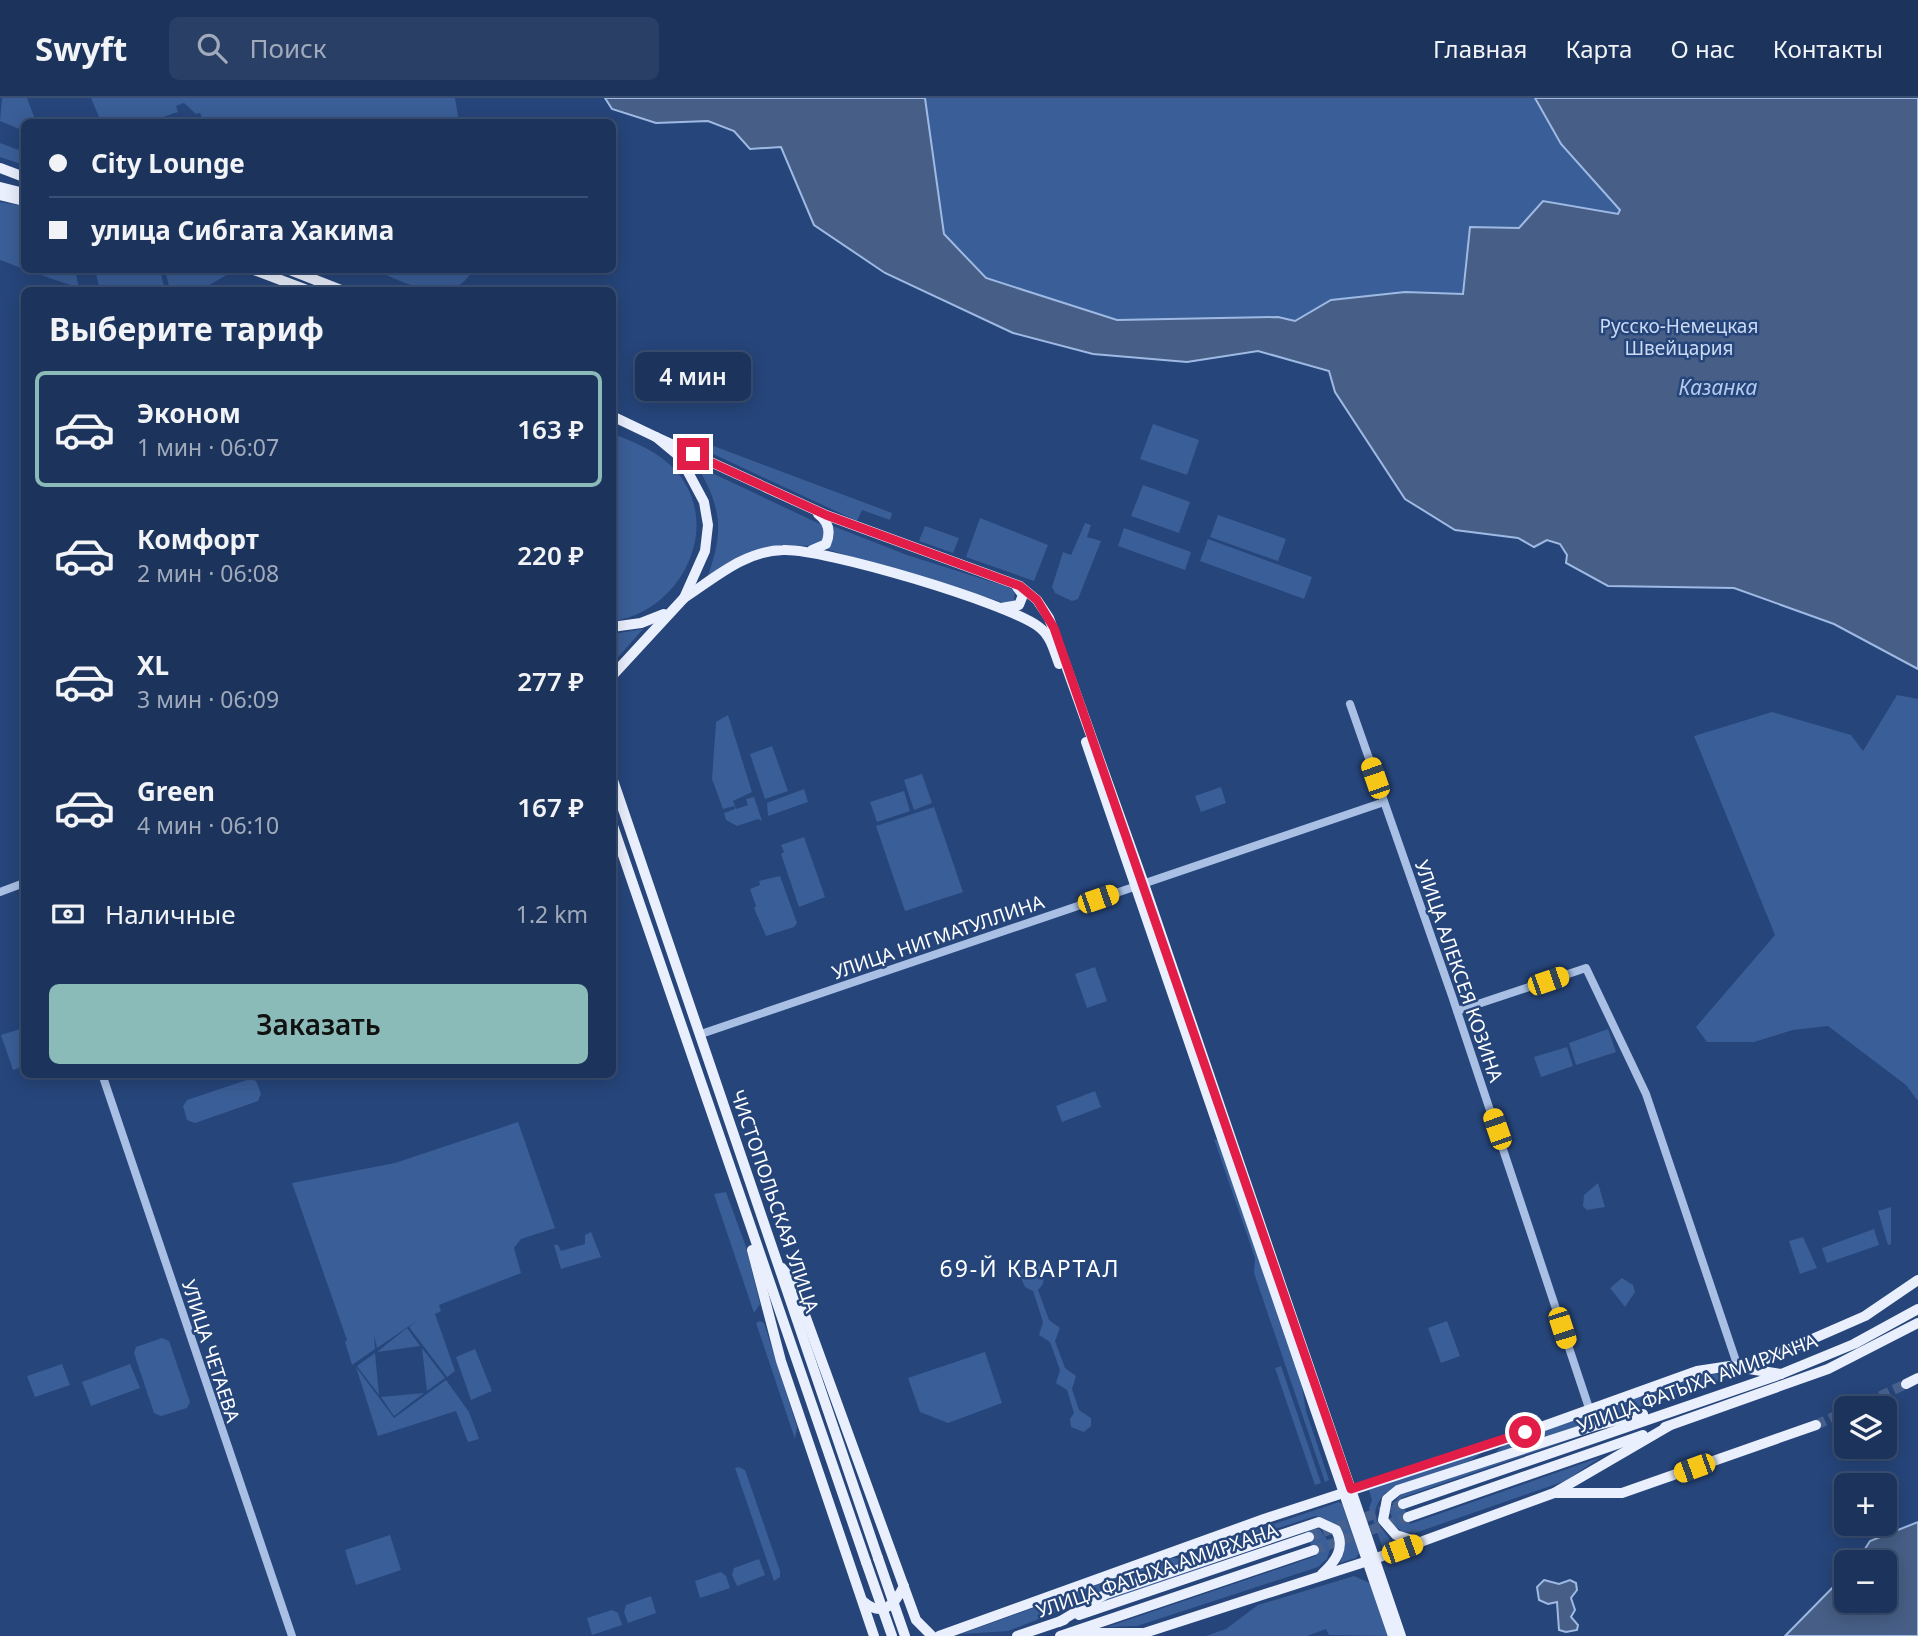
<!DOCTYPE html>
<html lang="ru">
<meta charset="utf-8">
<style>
body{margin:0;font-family:"Noto Sans",sans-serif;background:#293f65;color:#f1f3f6;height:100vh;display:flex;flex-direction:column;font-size:26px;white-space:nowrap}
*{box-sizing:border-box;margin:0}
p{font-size:23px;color:#a0aabb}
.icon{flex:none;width:38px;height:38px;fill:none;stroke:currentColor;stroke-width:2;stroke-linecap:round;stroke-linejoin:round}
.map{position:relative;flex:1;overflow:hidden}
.side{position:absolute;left:21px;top:189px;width:595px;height:791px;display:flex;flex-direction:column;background:#1c345c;border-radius:10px;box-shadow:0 4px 18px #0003,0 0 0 2px #3a4f72}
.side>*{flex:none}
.top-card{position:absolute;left:21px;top:21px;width:595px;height:154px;border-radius:10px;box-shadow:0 4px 18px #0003,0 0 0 2px #3a4f72;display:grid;align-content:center;height:154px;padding:0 28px;background:#1c345c}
.controls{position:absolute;left:1834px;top:1298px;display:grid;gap:14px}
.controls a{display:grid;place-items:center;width:63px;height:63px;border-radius:10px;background:#1c345c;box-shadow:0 4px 18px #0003,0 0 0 2px #3a4f72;font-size:35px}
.end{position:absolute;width:32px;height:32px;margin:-16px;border:9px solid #e11d48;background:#fff;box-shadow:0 0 0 4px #fff}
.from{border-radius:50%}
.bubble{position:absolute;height:49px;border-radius:10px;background:#1c345c;box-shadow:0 4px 18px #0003,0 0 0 2px #3a4f72;font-size:23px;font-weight:600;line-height:49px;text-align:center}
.car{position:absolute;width:21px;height:42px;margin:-21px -10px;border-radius:9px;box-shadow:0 0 5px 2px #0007;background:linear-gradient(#f5c518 24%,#345 0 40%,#f5c518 0 76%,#345 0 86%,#f5c518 0)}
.top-card b{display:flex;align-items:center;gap:24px;height:66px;font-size:26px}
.top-card b+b{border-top:2px solid #3a4f72}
.top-card i{width:18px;height:18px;background:#f1f3f6}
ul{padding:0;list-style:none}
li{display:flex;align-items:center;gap:21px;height:116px;margin:0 14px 10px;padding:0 14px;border:4px solid transparent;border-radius:10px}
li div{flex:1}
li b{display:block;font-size:26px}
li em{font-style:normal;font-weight:600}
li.active{border-color:#8bbbb9}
li>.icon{width:63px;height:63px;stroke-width:1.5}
h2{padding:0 28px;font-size:32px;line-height:84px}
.pay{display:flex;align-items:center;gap:18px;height:77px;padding:0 28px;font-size:26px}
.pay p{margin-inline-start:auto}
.action{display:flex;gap:14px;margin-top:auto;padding:14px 28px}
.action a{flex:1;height:80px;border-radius:10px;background:#8bbbb9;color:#111;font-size:28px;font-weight:600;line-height:80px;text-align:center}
header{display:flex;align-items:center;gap:42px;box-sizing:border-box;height:98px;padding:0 35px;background:#1c345c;border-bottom:2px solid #3a4f72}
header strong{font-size:33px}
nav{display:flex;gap:38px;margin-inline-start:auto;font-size:24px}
.search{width:490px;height:63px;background:#293f65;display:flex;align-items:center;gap:18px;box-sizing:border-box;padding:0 24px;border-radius:10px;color:#a0aabb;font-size:26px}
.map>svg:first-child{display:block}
.green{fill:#3a5e97}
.water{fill:#475f86;stroke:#9ebae4;stroke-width:2}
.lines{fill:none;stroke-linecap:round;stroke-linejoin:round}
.major-tunnel{stroke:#47618e;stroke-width:10;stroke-dasharray:10 5;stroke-linecap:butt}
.minor{stroke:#a9c0e4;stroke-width:8}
.major{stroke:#e9effc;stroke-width:10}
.major-bridge{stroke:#e9effc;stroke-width:10}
.route{stroke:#e11d48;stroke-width:9}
.labels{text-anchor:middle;stroke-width:5;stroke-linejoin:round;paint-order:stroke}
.park-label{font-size:19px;fill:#ccdbf3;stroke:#26457a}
.street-label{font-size:19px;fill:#fff;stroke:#26457a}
.water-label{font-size:21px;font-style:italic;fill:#b5caec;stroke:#26457a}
.quarter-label{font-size:23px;letter-spacing:2px;fill:#fff;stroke:#26457a}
</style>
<header>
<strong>Swyft</strong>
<div class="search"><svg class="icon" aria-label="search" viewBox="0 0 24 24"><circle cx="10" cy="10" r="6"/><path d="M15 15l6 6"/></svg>Поиск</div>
<nav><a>Главная</a><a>Карта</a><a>О нас</a><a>Контакты</a></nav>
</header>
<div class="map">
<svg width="1918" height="1538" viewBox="0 0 1918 1538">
<rect width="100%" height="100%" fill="#26457a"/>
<g class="green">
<path d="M2,0H27L36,24H24V33L0,23Z"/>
<path d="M91,0H455L459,24H204L200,15L196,16L184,5L176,8L178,14L148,24H101Z"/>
<path d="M605,0H1918V571L1834,526L1734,490L1608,488L1566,465L1567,457L1560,446L1547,442L1534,449L1518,440L1455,432L1405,401L1335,294L1329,273L1258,253L1187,264L1093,256L1013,235L885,175L814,127L781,49L750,51L734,33L708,23L656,25L612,11Z"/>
<path d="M0,45L24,54V67L0,59Z"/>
<path d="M0,104L24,108V171L0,162Z"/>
<path d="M26,172H75L79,190Z"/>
<path d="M95,172H160L165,192H100Z"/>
<path d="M165,172H235L201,192H170Z"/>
<path d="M374,172H473C450,211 407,185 374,172Z"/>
<path d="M1153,326L1199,342L1187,377L1140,361Z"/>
<path d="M612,335C638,346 667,357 683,382C720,438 676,515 613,523Z"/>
<path d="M695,341L892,415L890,422L862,412L857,423L694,347Z"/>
<path d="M697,368L822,427L826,432V440L813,448L787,447L707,480C724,434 722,410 697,368Z"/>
<path d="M1143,387L1190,404L1179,435L1131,418Z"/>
<path d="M1218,417L1286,441L1278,463L1210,439Z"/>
<path d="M980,420L1048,447L1034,483L966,459Z"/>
<path d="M1085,425L1091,427L1087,439L1101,443L1078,501L1072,503L1055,495L1052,489L1063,454L1071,457Z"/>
<path d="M830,427L907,457L1005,488L1015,492L1014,503L1005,505L826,451Z"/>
<path d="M925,428L959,440L953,455L919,443Z"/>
<path d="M1124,430L1191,454L1185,472L1118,448Z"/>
<path d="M1208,441L1312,479L1304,501L1200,463Z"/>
<path d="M643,531L613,565V536Z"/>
<path d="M1897,597L1918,601V1003L1906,987L1828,928L1793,932L1754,944H1707L1696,929L1775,837L1694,638L1772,614L1851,637L1863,653Z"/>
<path d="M728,617L752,694L733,703L736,711L748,707L746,701L754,699L762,723L758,721L737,728L726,722L724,715L735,711L734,708L723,711L712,681L716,624Z"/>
<path d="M772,648L788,693L765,701L750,656Z"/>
<path d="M922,676L932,705L914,712L904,682Z"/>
<path d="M1221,689L1226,705L1201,714L1195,698Z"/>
<path d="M804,691L808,704L768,718L767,705Z"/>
<path d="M904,693L910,713L877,724L870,704Z"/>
<path d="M934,709L963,794L905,813L876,728Z"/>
<path d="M804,739L825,799L799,809L781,756L784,754L781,747Z"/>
<path d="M780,778L797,825L794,829L766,838L754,810L756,808L750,791L760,787L759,783Z"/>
<path d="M1095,869L1107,903L1087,910L1075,876Z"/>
<path d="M20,931L24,944V968L13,972L1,937Z"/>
<path d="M1608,931L1616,954L1576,967L1569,945Z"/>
<path d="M1567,949L1573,968L1541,979L1534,959Z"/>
<path d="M250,981L256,983L261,996L258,1003L195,1025L187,1022L183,1008L187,1002Z"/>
<path d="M1095,993L1101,1009L1062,1024L1056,1008Z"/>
<path d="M518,1024L555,1130L521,1141L514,1150L521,1175L439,1207L441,1213L435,1216L455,1273L447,1279L409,1229L418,1222L377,1250L374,1237L375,1251L352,1267L345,1244L347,1242L292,1085L395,1065Z"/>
<path d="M1214,1041L1218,1042L1302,1289L1306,1313L1329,1382L1325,1384L1254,1175L1255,1160Z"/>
<path d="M1598,1085L1605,1109L1587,1112L1583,1108L1584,1097Z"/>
<path d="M726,1094L746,1149L760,1206L754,1215L714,1096Z"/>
<path d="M1891,1109V1146L1888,1147L1878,1113Z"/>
<path d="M1874,1131L1879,1147L1827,1165L1822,1150Z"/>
<path d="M591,1134L601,1159L561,1171L554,1147H558L561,1153L585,1146V1137Z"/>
<path d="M1803,1139L1817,1170L1800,1176L1789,1143Z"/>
<path d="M1027,1163L1039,1166C1044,1176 1047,1184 1038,1192L1049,1222L1060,1230L1055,1243L1065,1270L1076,1278L1072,1291L1079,1312L1091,1320V1328L1084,1334L1071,1329L1070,1321L1074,1315L1067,1292L1056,1285L1060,1272L1050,1244L1039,1237L1043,1224L1033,1193L1025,1189L1019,1175Z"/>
<path d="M1622,1180L1633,1187L1635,1194L1625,1209L1610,1190Z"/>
<path d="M760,1223L764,1225L797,1329L795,1341L756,1225Z"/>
<path d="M1447,1223L1460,1258L1441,1265L1428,1230Z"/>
<path d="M407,1230L420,1248L377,1254Z"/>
<path d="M162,1240L169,1243L190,1304L187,1310L161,1318L154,1315L134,1255L136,1249Z"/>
<path d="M422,1250L445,1280L427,1293Z"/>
<path d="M475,1251L492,1293L471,1302L456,1259Z"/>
<path d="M985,1254L1002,1305L948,1325L920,1314L908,1280Z"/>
<path d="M375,1255L379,1297L357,1268Z"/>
<path d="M62,1266L70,1287L35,1299L27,1278Z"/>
<path d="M130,1266L140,1290L91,1308L82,1284Z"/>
<path d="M1281,1268L1321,1385L1315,1387L1275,1270Z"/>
<path d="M356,1269L394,1320L446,1282L469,1314L479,1341L468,1344L456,1313L378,1338Z"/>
<path d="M1716,1276L1731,1278L1493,1357L1506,1345L1696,1279Z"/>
<path d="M424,1295L394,1318L381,1299Z"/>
<path d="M1592,1334L1401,1400L1410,1426L1601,1359L1565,1383L1415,1435L1402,1434L1393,1426L1390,1410L1401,1396Z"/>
<path d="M1485,1352L1472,1362L1385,1395C1364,1420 1382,1426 1393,1447L1383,1451L1369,1410L1372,1402L1369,1392Z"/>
<path d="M739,1369L745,1372L780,1473V1479L774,1483L735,1370Z"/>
<path d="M1339,1404L1342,1406L1359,1455L1356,1460L1340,1465C1348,1442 1340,1423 1315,1418L1218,1450L1199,1451Z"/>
<path d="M1310,1430L1320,1431L1331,1448L1327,1461L1318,1469L1137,1528L1107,1529L1316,1458L1305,1433L1100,1506L1109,1499Z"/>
<path d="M390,1437L401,1472L356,1487L345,1452Z"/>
<path d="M1172,1460L1193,1461L1008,1533L961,1536Z"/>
<path d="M759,1461L765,1477L737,1488L732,1477L734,1470Z"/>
<path d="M721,1474L726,1478L730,1490L700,1500L695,1483Z"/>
<path d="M1354,1478L1372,1486L1389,1538L1329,1537L1326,1531L1307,1538H1206L1226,1531L1258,1507Z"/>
<path d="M651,1498L656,1515L628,1525L624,1514L626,1507Z"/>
<path d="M612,1512L618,1515L622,1527L592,1537L587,1520Z"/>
</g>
<g class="water">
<path d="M605,0H925L944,136L986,180L1117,222L1278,219L1295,223L1331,202L1405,194L1463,196L1470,129L1519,130L1543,103L1618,116L1620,112L1561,46L1535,0H1918V571L1834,526L1734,490L1608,488L1566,465L1567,457L1560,446L1547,442L1534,449L1518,440L1455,432L1405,401L1335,294L1329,273L1258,253L1187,264L1093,256L1013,235L885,175L814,127L781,49L750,51L734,33L708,23L656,25L612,11Z"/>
<path d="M1918,1424V1538H1785L1846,1476V1503H1885V1465H1856L1870,1443Z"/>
<path d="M1544,1482L1559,1486L1570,1482L1576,1485L1577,1492L1571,1500L1575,1512L1571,1519L1578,1527L1577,1532L1566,1534L1559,1532L1557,1504L1548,1506L1539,1502L1537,1489Z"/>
</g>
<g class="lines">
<g class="major-tunnel">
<path d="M1853,1311L1906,1286"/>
<path d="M1816,1327L1846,1313"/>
<path d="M1309,1439L1403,1406"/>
<path d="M1314,1452L1408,1419"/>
</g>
<g class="minor">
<path d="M1350,606L1452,898L1589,1310"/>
<path d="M0,794L24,785"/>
<path d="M1457,913L1586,870L1646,996L1738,1269"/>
<path d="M701,936L1384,704"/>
<path d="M102,976L292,1538"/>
</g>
<g class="major">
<path d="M0,70L24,79"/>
<path d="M0,89L24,95"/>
<path d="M0,97L24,103"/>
<path d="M254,172L307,192"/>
<path d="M290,172L341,192"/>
<path d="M612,318L656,339L680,359L704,404L708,427L705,453L684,500L612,578"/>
<path d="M656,339L826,417L1020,488L1037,502L1049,520L1144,786L1401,1538"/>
<path d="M812,452L826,446C831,434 829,424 818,416"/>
<path d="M684,500C715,480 744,453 783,452C823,450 1008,505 1039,529C1051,538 1054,553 1059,566"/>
<path d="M1001,510L1019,507L1023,497L1017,489"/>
<path d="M612,529L641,525L664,516"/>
<path d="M1086,644L1393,1538"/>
<path d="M612,679L878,1460"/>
<path d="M612,725L866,1464"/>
<path d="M752,1152L781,1263L874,1538"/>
<path d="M782,1170L793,1184L916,1522L932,1538"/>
<path d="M1744,1268L1762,1263L1865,1218L1918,1182"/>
<path d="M1906,1286L1918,1280"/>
<path d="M1665,1329L1828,1271L1918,1225"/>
<path d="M1556,1395H1622L1816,1327"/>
<path d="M1403,1406L1781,1276L1854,1246L1918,1211"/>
<path d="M1408,1419L1643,1337"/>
<path d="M1419,1444L1396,1437L1383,1422L1387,1401L1398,1392L1594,1328L1643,1316"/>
<path d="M864,1504C883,1520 895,1506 904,1488"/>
<path d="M1079,1517L1309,1439"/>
<path d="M1059,1524L1106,1496L1319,1424L1336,1432C1346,1450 1335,1464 1322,1476"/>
<path d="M1080,1535H1141"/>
<path d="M939,1538L1264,1421L1502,1343L1697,1273L1730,1268L1781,1276"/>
<path d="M1017,1538L1064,1522"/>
<path d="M1060,1538L1314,1452"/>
<path d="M1135,1538L1374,1461L1554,1395L1669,1328"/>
</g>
<g class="major-bridge">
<path d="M878,1460L905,1538"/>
<path d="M866,1464L892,1538"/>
</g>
</g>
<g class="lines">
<path class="route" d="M693,356L826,417L1020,488L1037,502L1054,530L1351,1391L1525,1334"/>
</g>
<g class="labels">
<g class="park-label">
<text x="1679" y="235">Русско-Немецкая<tspan x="1679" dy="22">Швейцария</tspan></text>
</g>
<g class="street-label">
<text transform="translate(938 839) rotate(-19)" y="7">УЛИЦА НИГМАТУЛЛИНА</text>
<text transform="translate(1459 873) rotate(71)" y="7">УЛИЦА АЛЕКСЕЯ КОЗИНА</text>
<text transform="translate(775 1103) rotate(71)" y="7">ЧИСТОПОЛЬСКАЯ УЛИЦА</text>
<text transform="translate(211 1253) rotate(72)" y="7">УЛИЦА ЧЕТАЕВА</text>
<text transform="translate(1697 1285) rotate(-20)" y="7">УЛИЦА ФАТЫХА АМИРХАНА</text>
<text transform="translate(1157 1472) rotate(-19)" y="7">УЛИЦА ФАТЫХА АМИРХАНА</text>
</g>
<g class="water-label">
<text x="1718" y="297">Казанка</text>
</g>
<g class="quarter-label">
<text x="1030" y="1179">69-Й КВАРТАЛ</text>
</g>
</g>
</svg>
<div class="controls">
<a><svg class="icon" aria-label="layers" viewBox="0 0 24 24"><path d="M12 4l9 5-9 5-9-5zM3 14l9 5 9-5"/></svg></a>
<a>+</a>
<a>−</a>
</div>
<i class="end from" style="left:1525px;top:1334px"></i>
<i class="end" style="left:693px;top:356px"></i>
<div class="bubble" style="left:635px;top:254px;width:116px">4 мин</div>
<i class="car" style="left:1375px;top:680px;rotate:341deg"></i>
<i class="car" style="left:1098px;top:801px;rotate:71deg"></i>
<i class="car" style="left:1548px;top:883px;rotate:71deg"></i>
<i class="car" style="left:1497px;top:1031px;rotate:341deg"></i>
<i class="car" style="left:1562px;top:1230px;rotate:162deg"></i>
<i class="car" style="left:1694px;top:1370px;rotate:250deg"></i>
<i class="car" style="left:1402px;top:1451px;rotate:70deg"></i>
<div class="top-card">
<b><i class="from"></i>City Lounge</b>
<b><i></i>улица Сибгата Хакима</b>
</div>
<section class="side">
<h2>Выберите тариф</h2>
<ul>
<li class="active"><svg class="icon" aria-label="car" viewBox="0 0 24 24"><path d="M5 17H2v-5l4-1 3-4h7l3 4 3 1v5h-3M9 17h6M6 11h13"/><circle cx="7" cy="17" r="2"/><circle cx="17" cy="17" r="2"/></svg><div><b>Эконом</b><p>1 мин · 06:07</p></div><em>163 ₽</em></li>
<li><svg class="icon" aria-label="car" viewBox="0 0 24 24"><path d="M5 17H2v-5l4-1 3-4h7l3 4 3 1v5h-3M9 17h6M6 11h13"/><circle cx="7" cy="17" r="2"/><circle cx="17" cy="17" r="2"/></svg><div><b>Комфорт</b><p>2 мин · 06:08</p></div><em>220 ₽</em></li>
<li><svg class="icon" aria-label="car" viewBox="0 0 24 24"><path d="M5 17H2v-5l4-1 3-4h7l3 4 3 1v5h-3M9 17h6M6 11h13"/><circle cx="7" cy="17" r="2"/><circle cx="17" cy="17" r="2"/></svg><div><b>XL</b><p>3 мин · 06:09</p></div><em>277 ₽</em></li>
<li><svg class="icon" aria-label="car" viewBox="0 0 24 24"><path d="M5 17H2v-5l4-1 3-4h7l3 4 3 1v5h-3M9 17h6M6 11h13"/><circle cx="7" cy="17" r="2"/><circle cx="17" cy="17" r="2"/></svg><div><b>Green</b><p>4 мин · 06:10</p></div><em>167 ₽</em></li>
</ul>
<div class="pay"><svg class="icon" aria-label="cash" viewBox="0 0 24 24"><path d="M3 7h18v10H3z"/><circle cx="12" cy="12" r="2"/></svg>Наличные<p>1.2 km</p></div>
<div class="action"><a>Заказать</a></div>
</section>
</div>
